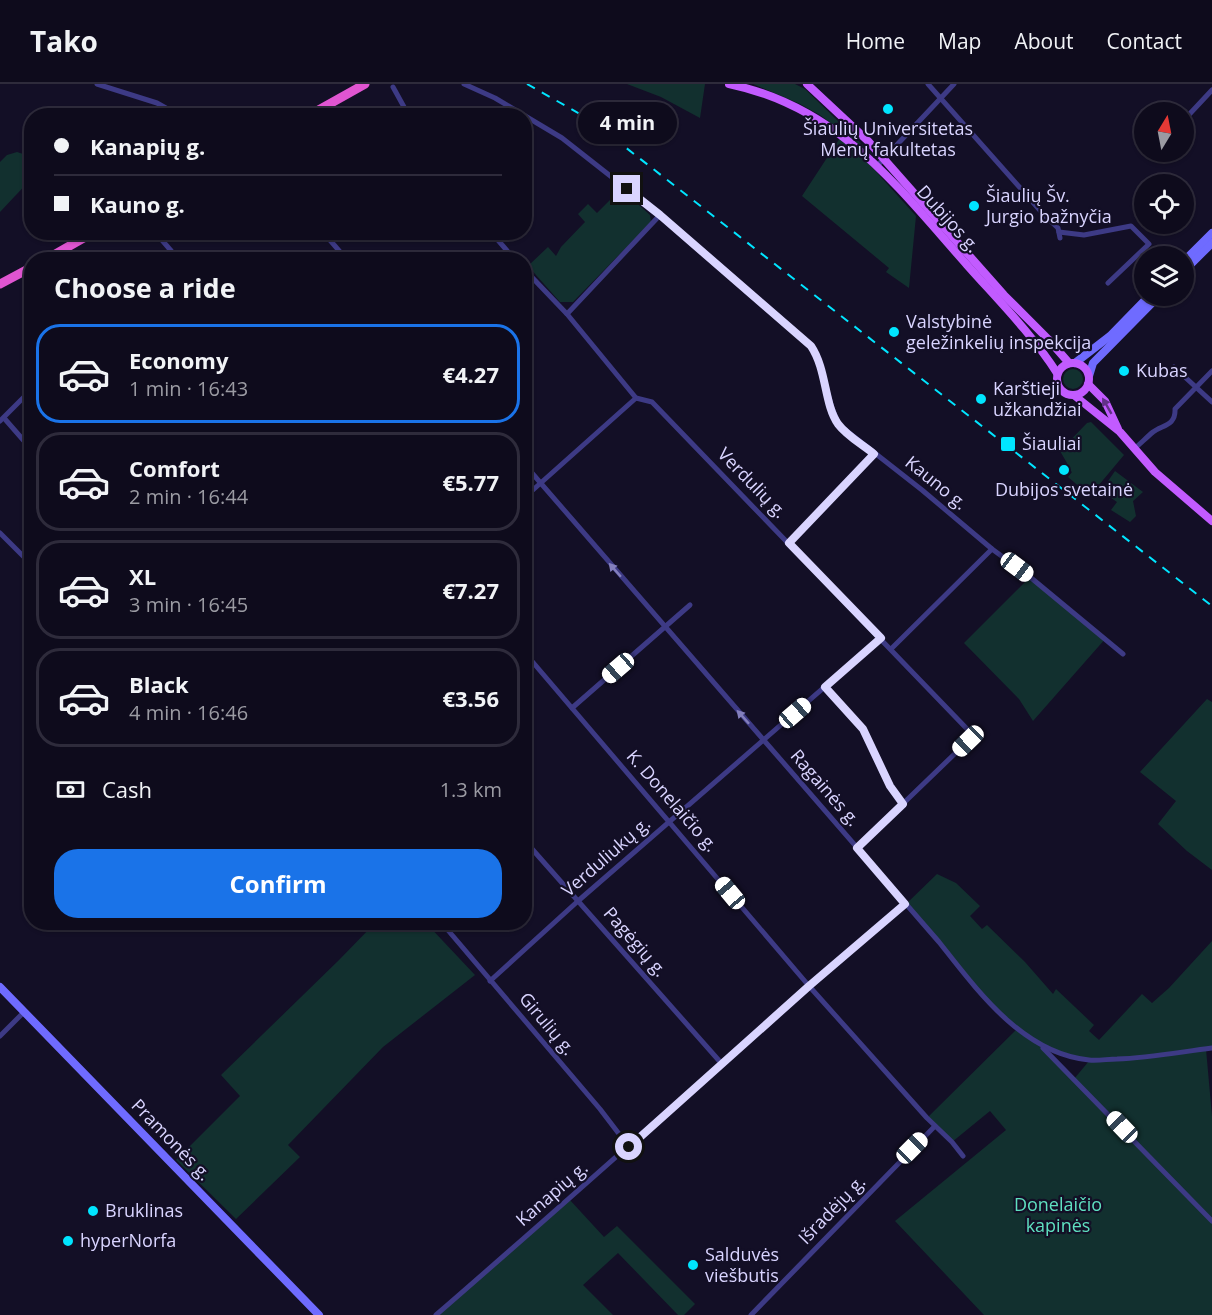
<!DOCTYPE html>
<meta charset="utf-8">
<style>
body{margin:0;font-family:"Open Sans",sans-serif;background:#171425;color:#f1f3f6;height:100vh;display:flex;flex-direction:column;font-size:22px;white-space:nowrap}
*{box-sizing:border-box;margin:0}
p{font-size:20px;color:#9b9ba3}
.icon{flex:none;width:33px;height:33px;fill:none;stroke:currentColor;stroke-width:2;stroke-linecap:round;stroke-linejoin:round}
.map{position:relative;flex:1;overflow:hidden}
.drawer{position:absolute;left:24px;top:168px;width:508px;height:678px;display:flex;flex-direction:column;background:#0e0b1c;border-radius:24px;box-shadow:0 2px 4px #0004,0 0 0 2px #2e2b3b}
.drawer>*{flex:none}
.hud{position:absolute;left:24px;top:24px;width:508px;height:132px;border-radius:24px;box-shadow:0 2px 4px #0004,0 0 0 2px #2e2b3b;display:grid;align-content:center;height:132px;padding:0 30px;background:#0e0b1c}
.needle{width:39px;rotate:10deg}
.controls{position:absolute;left:1134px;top:18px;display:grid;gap:12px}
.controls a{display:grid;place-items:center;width:60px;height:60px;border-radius:50%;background:#0e0b1c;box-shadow:0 2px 4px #0004,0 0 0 2px #2e2b3b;font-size:30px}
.end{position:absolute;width:27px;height:27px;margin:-14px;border:8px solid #d9d4ff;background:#111;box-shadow:0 0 0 3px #111}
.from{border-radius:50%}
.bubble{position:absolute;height:42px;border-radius:21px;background:#0e0b1c;box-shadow:0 2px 4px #0004,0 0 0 2px #2e2b3b;font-size:20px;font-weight:700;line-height:42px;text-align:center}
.car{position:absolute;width:18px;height:36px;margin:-18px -9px;border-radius:8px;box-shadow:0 0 4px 2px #0007;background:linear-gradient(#fff 24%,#345 0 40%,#fff 0 76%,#345 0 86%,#fff 0)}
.hud b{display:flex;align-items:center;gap:21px;height:57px;font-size:22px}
.hud b+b{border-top:2px solid #2e2b3b}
.hud i{width:15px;height:15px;background:#f1f3f6}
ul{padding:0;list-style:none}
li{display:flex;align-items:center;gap:18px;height:99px;margin:0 12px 9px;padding:0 18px;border:3px solid #2e2b3b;border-radius:24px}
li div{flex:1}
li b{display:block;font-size:22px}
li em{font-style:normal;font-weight:700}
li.selected{border-color:#1a73e8}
li>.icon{width:54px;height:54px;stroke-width:1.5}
h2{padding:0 30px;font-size:27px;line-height:72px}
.pay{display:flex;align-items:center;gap:15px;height:66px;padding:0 30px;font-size:22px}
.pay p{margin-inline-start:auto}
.cta{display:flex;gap:12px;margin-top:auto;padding:12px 30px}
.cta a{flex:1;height:69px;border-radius:24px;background:#1a73e8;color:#fff;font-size:24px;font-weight:700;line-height:69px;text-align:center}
header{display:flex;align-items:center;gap:36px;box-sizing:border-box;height:84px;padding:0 30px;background:#0e0b1c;border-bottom:2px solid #2e2b3b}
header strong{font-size:28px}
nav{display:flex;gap:33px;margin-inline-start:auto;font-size:21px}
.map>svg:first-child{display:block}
.green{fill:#12302f;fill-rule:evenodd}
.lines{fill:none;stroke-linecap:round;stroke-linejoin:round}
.minor{stroke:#3d3a85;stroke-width:5}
.secondary{stroke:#6f6bff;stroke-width:8}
.primary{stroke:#c25bff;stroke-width:8}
.trunk{stroke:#e055d1;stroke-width:9}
.rail{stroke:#00e5ff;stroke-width:2;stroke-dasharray:9 8;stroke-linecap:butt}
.oneway{fill:#623188}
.oneway2{fill:#837fbc}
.route{stroke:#d9d4ff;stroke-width:8}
.poi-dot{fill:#00e5ff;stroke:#130f26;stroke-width:2}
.labels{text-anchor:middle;stroke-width:4.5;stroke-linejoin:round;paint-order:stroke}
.poi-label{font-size:18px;fill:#d9d4ff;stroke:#130f26;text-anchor:start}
.street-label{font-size:18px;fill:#d9d4ff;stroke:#130f26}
.park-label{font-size:18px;fill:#5fe0c0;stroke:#130f26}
</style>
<header>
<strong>Tako</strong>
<nav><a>Home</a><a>Map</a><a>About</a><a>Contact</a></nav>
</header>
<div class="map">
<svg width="1212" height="1231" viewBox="0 0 1212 1231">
<rect width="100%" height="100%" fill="#130f26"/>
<g class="green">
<path d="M627,0H705L700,34L661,13Z"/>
<path d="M753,0H795L805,5L873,71L820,31L798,19Z"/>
<path d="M840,54L862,72L916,132L909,204L886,188L889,184L802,112Z"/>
<path d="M17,68L26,71L31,75V95L0,128V78L7,71Z"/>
<path d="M618,108L629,112L650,131L651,138L573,218H560L528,182L548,163L556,172L561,163L585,138L578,130L588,120L597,129Z"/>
<circle cx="1073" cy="295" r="10"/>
<path d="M1091,338L1124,371L1093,408L1084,401L1081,404L1068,393L1072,388L1066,383L1067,379L1060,367L1087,339Z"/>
<path d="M1115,387L1143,408L1133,417L1136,432L1130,438L1111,426L1117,418L1104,409L1108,404L1106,400Z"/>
<path d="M1030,493L1106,554L1033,637L1019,615L964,559Z"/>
<path d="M1207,615L1212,618V786L1187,767L1158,740L1176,717L1140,688Z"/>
<path d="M937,790L956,799L980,822L970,832L982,845L987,841L1025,878L1053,910L1056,905L1094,941L1089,947L1099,956L1142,910L1152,919L1169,904L1212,857V964L1206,965L1212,1032V1231H984L895,1137L1006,1046L990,1027L952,1058L927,1034L1018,944L996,925L905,821ZM1044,963L1089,977L1074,995Z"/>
<path d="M375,839H426L475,891L383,963L288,1061L300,1073L236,1135L176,1076L240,1012L221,991L339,876Z"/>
<path d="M569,1115L604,1153L617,1142L695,1220L684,1231H678L618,1169L583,1201L613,1231H436Z"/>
</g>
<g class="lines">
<g class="minor">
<path d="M97,0L157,19L180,32"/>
<path d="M464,0L495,14L562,54L660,131L786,239L811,262L817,271L832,324L839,341L922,406L992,465L1030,493L1123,570"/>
<path d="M928,0L1045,132L1058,144L1060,154"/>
<path d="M393,3L409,32"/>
<path d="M1184,36L1212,6"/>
<path d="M877,82L954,0"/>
<path d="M155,148L179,176"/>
<path d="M323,148L347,176"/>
<path d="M491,148L515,176"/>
<path d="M1059,148L1084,151L1131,142L1149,160L1108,199"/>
<path d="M160,176L170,166"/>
<path d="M525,186L567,230L636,314L652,318L969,647L968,657L857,764"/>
<path d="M567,230L660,131"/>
<path d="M1174,283L1212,318"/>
<path d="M4,334L32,366"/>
<path d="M0,337L32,305"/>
<path d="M1134,365C1140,360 1146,354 1153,348C1162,341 1176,342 1175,325L1212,287"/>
<path d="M525,381L939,858C977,906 1023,970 1089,976C1098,977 1108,975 1117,975C1149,974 1180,968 1212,964"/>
<path d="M525,413L636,314"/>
<path d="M0,449L32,481"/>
<path d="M789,459L874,370"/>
<path d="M891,565L992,465"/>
<path d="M525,569L809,902L927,1034L952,1058L963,1072"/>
<path d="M825,603L863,645L890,702L903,720"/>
<path d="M572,624L690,521"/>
<path d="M525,757L722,980"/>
<path d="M441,838L600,1025L629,1063"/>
<path d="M490,897L578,817L881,554"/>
<path d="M0,952L24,928"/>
<path d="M1043,964L1212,1137"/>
<path d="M436,1231C593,1095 746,955 905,821"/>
<path d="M751,1231L935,1042"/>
</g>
<g class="secondary">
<path d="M1184,177L1212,149"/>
<path d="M1184,187L1212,159"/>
<path d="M1075,279L1110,252L1149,212"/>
<path d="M1089,292L1093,279L1159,212"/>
<path d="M0,903L319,1231"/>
</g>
<g class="primary">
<path d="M729,0C839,23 896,101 967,181C998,216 1032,250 1057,289"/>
<path d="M807,0L868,57L1004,211L1048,255L1069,279"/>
<circle cx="1073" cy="295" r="16"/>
<path d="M1088,300L1105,317L1118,345"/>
<path d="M1075,312L1120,348L1155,388L1212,437"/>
</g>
<g class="trunk">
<path d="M308,32L365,0"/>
<path d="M45,176L94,148"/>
<path d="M0,200L32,183"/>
</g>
<path class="rail" d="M527,0L580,30L611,52L1212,522"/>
</g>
<defs><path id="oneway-solid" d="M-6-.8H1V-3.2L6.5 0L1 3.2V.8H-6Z" transform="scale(1.5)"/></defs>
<use class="oneway" href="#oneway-solid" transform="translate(1107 322) rotate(-120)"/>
<g class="oneway2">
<use href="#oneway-solid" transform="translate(615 486) rotate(-131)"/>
<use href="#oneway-solid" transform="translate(743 633) rotate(-132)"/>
</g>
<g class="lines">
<path class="route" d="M627,105L660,131L811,262C827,286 824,320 838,340C847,352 863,361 874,370L789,459L881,554L825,603L863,645L890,702L903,720L857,764L905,820L809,902L629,1063"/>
</g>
<g class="poi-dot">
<circle cx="888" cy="25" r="6"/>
<circle cx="974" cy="122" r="6"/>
<circle cx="894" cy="248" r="6"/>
<circle cx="1124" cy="287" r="6"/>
<circle cx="981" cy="315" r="6"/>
<rect x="1000" y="352" width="16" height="16" rx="3"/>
<circle cx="1064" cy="386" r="6"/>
<circle cx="93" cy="1127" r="6"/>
<circle cx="68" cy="1157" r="6"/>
<circle cx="693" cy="1181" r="6"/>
</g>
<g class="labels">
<g class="poi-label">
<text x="888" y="51" text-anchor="middle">Šiaulių Universitetas<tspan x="888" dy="21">Menų fakultetas</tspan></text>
<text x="986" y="118">Šiaulių Šv.<tspan x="986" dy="21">Jurgio bažnyčia</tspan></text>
<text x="906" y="244">Valstybinė<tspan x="906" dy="21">geležinkelių inspekcija</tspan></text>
<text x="1136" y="293">Kubas</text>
<text x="993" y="311">Karštieji<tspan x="993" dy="21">užkandžiai</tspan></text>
<text x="1022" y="366">Šiauliai</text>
<text x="1064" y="412" text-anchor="middle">Dubijos svetainė</text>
<text x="105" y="1133">Bruklinas</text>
<text x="80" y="1163">hyperNorfa</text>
<text x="705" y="1177">Salduvės<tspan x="705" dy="21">viešbutis</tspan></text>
</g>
<g class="street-label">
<text transform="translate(948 135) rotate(48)" y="6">Dubijos g.</text>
<text transform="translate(752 399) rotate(46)" y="6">Verdulių g.</text>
<text transform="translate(936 399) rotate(39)" y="6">Kauno g.</text>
<text transform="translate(825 704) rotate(49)" y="6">Ragainės g.</text>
<text transform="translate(672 717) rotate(49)" y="6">K. Donelaičio g.</text>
<text transform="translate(606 773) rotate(-41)" y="6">Verduliukų g.</text>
<text transform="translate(635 858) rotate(49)" y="6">Pagėgių g.</text>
<text transform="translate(547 940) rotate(50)" y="6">Girulių g.</text>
<text transform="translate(171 1056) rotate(46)" y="6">Pramonės g.</text>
<text transform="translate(552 1110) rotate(-41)" y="6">Kanapių g.</text>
<text transform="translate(832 1126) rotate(-46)" y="6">Išradėjų g.</text>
</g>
<g class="park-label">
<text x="1058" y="1127">Donelaičio<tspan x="1058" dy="21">kapinės</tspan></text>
</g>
</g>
</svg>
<div class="controls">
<a><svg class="needle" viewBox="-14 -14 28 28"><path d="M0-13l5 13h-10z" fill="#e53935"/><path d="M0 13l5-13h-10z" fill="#9b9ba3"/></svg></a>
<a><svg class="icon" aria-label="locate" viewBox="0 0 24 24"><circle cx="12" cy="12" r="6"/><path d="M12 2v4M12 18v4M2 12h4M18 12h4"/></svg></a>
<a><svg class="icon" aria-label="layers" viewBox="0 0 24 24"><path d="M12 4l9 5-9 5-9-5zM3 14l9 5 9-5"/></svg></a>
</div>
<i class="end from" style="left:629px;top:1063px"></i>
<i class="end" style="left:627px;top:105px"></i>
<div class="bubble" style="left:578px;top:18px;width:99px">4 min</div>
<i class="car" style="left:1017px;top:483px;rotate:127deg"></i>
<i class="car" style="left:618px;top:584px;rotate:229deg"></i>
<i class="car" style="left:795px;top:629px;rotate:49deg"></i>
<i class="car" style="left:968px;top:657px;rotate:226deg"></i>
<i class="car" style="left:730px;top:809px;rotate:320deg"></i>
<i class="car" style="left:1122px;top:1043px;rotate:316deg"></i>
<i class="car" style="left:912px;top:1064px;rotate:45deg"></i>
<div class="hud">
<b><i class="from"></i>Kanapių g.</b>
<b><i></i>Kauno g.</b>
</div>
<section class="drawer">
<h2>Choose a ride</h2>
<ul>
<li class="selected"><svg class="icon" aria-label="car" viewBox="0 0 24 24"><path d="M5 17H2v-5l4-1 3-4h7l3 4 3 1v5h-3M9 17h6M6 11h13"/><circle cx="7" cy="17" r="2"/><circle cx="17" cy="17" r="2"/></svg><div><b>Economy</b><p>1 min · 16:43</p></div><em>€4.27</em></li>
<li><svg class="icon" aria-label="car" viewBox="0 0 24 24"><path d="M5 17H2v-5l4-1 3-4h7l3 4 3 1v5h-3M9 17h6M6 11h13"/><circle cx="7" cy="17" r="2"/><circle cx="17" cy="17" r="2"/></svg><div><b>Comfort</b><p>2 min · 16:44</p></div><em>€5.77</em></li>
<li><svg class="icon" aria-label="car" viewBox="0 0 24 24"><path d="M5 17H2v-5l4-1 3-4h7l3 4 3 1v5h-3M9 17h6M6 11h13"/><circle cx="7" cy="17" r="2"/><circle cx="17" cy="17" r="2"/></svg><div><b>XL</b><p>3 min · 16:45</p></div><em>€7.27</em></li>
<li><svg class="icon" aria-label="car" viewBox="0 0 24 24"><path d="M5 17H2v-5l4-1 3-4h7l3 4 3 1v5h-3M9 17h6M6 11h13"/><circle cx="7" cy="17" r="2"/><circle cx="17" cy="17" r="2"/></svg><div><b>Black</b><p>4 min · 16:46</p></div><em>€3.56</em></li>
</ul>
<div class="pay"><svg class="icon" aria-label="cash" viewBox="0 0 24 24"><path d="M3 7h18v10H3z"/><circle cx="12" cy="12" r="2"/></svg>Cash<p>1.3 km</p></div>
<div class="cta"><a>Confirm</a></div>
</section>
</div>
